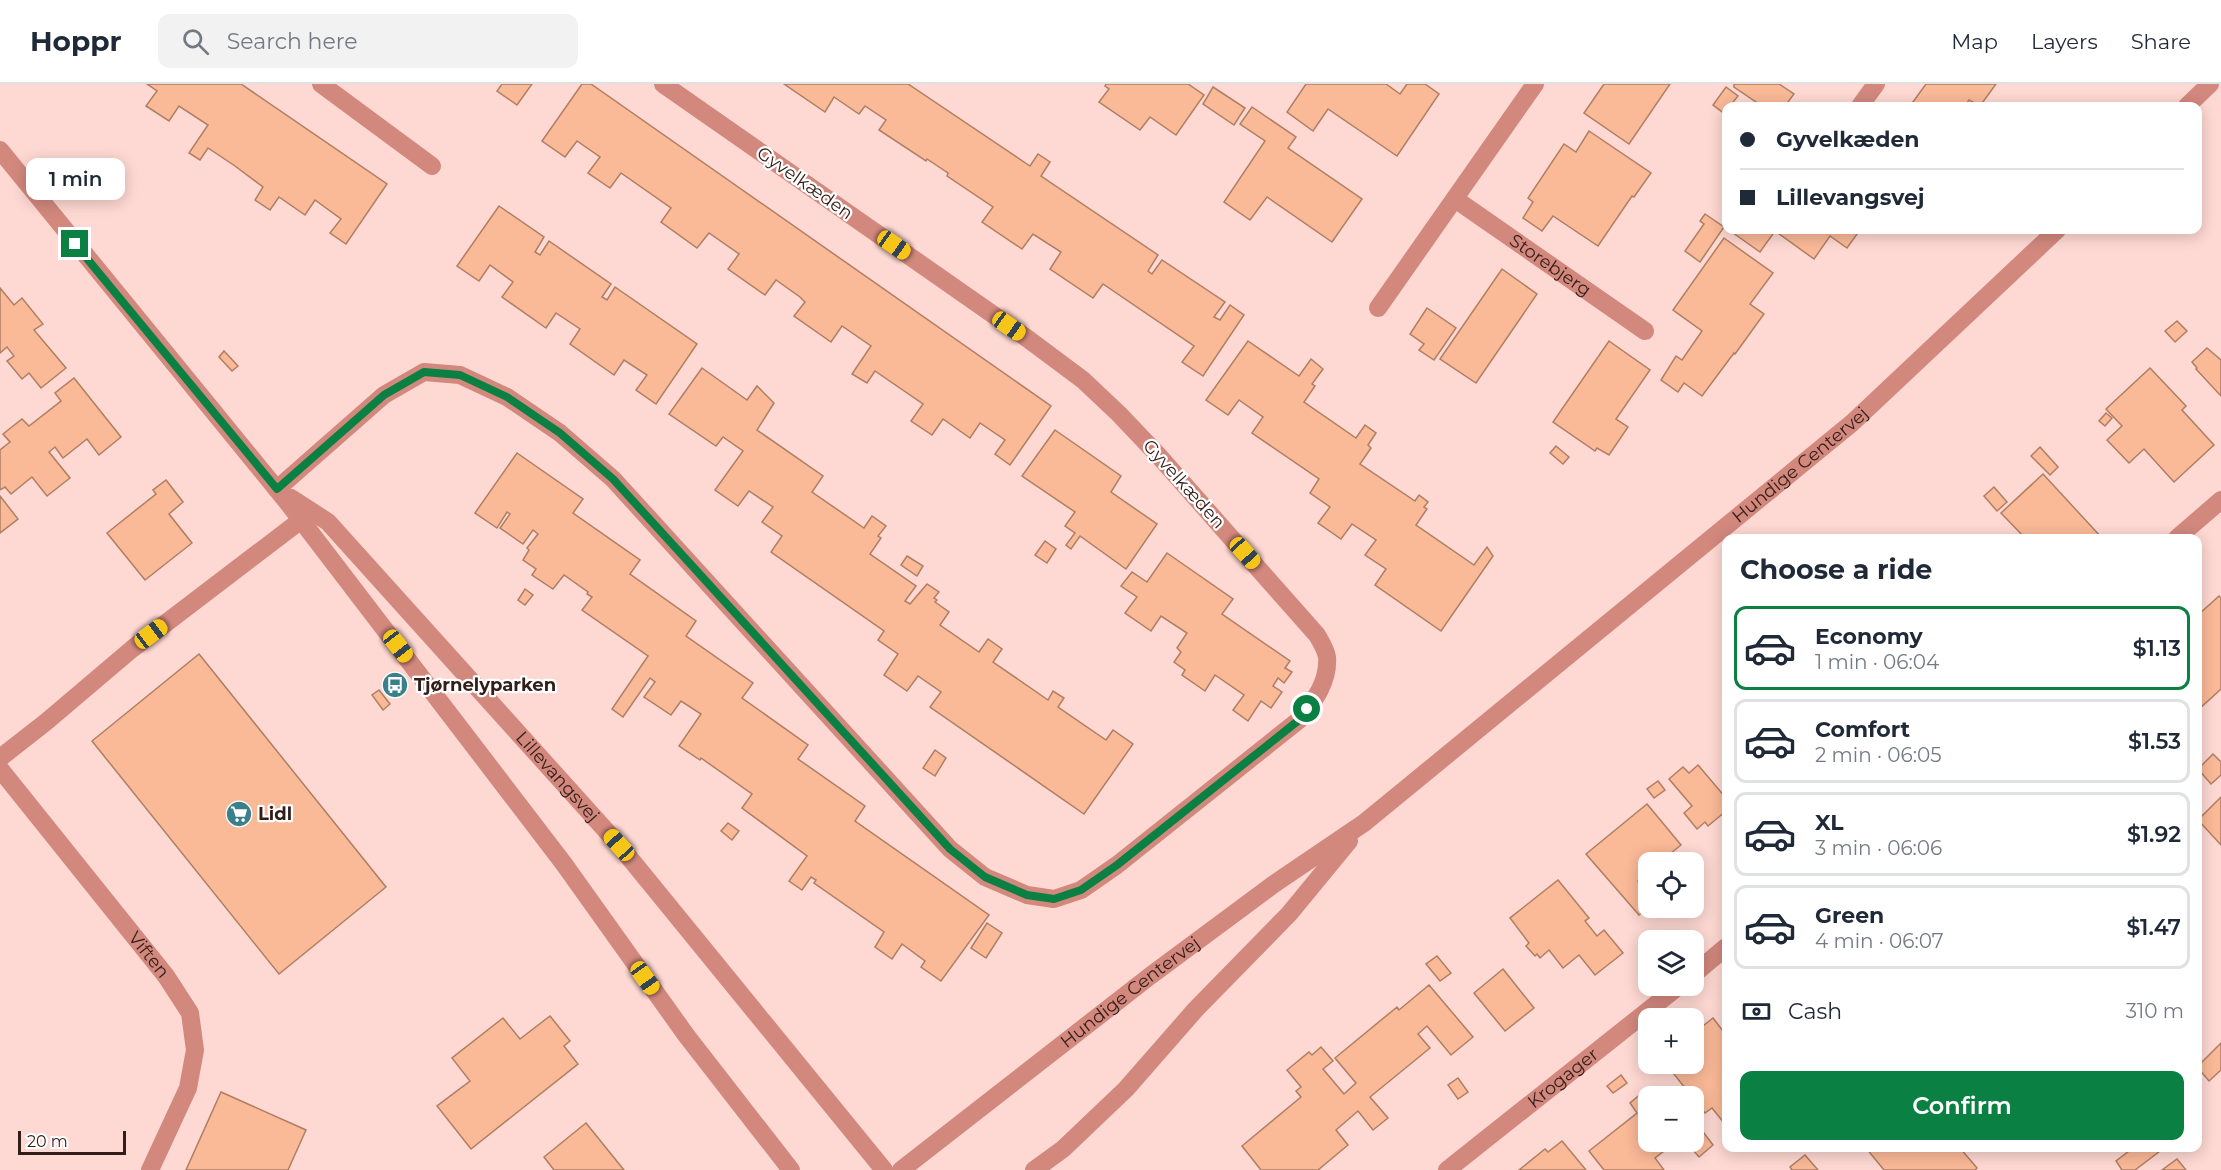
<!DOCTYPE html>
<meta charset="utf-8">
<style>
body{margin:0;font-family:Montserrat,sans-serif;background:#f2f2f3;color:#1f2937;height:100vh;display:flex;flex-direction:column;font-size:22px;white-space:nowrap}
*{box-sizing:border-box;margin:0}
p{font-size:20px;color:#747a83}
.icon{flex:none;width:33px;height:33px;fill:none;stroke:currentColor;stroke-width:2;stroke-linecap:round;stroke-linejoin:round}
.map{position:relative;flex:1;overflow:hidden}
.panel{position:absolute;left:1722px;top:450px;width:480px;height:618px;display:flex;flex-direction:column;background:#fff;border-radius:12px;box-shadow:0 3px 15px #0003}
.panel>*{flex:none}
.banner{position:absolute;left:1722px;top:18px;width:480px;height:132px;border-radius:12px;box-shadow:0 3px 15px #0003;display:grid;align-content:center;height:132px;padding:0 18px;background:#fff}
.controls{position:absolute;left:1638px;top:768px;display:grid;gap:12px}
.controls a{display:grid;place-items:center;width:66px;height:66px;border-radius:12px;background:#fff;box-shadow:0 3px 15px #0003;font-size:30px}
.scale{position:absolute;left:18px;bottom:15px;width:108px;box-sizing:border-box;padding-left:6px;border:3px solid #331d19;border-top:0;font-size:16px;line-height:21px;white-space:nowrap;color:#331d19;-webkit-text-stroke:4px #fff;paint-order:stroke}
.end{position:absolute;width:27px;height:27px;margin:-14px;border:8px solid #0b8043;background:#fff;box-shadow:0 0 0 3px #fff}
.from{border-radius:50%}
.bubble{position:absolute;height:42px;border-radius:12px;background:#fff;box-shadow:0 3px 15px #0003;font-size:20px;font-weight:600;line-height:42px;text-align:center}
.car{position:absolute;width:18px;height:36px;margin:-18px -9px;border-radius:8px;box-shadow:0 0 4px 2px #0007;background:linear-gradient(#f5c518 24%,#345 0 40%,#f5c518 0 76%,#345 0 86%,#f5c518 0)}
.banner b{display:flex;align-items:center;gap:21px;height:57px;font-size:22px}
.banner b+b{border-top:2px solid #e0e1e3}
.banner i{width:15px;height:15px;background:#1f2937}
ul{padding:0;list-style:none}
li{display:flex;align-items:center;gap:18px;height:84px;margin:0 12px 9px;padding:0 6px;border:3px solid #e0e1e3;border-radius:12px}
li div{flex:1}
li b{display:block;font-size:22px}
li em{font-style:normal;font-weight:600}
li.current{border-color:#0b8043}
li>.icon{width:54px;height:54px;stroke-width:1.5}
h2{padding:0 18px;font-size:27px;line-height:72px}
.pay{display:flex;align-items:center;gap:15px;height:66px;padding:0 18px;font-size:22px}
.pay p{margin-inline-start:auto}
.action{display:flex;gap:12px;margin-top:auto;padding:12px 18px}
.action a{flex:1;height:69px;border-radius:12px;background:#0b8043;color:#fff;font-size:24px;font-weight:600;line-height:69px;text-align:center}
header{display:flex;align-items:center;gap:36px;box-sizing:border-box;height:84px;padding:0 30px;background:#fff;border-bottom:2px solid #e0e1e3}
header strong{font-size:28px}
nav{display:flex;gap:33px;margin-inline-start:auto;font-size:21px}
.search{width:420px;height:54px;background:#f2f2f3;display:flex;align-items:center;gap:15px;box-sizing:border-box;padding:0 21px;border-radius:12px;color:#747a83;font-size:22px}
.map>svg:first-child{display:block}
.building{fill:#fab997;stroke:#af7e63;stroke-width:1.5}
.lines{fill:none;stroke-linecap:round;stroke-linejoin:round}
.minor{stroke:#d2887d;stroke-width:18}
.route{stroke:#0b8043;stroke-width:8}
.labels{text-anchor:middle;stroke-width:4.5;stroke-linejoin:round;paint-order:stroke}
.street-label{font-size:18px;fill:#331d19;stroke:#fff}
.poi-label{font-size:18px;font-weight:bold;fill:#331d19;stroke:#fff;text-anchor:start}
</style>
<header>
<strong>Hoppr</strong>
<div class="search"><svg class="icon" aria-label="search" viewBox="0 0 24 24"><circle cx="10" cy="10" r="6"/><path d="M15 15l6 6"/></svg>Search here</div>
<nav><a>Map</a><a>Layers</a><a>Share</a></nav>
</header>
<div class="map">
<svg width="2221" height="1086" viewBox="0 0 2221 1086">
<rect width="100%" height="100%" fill="#fed8d2"/>
<g class="building">
<path d="M147,0H241L387,100L346,160L330,149L341,135L315,116L305,131L279,113L270,126L255,116L263,103L235,82L208,64L200,76L189,69L208,41L179,22L169,37L146,22L157,7Z"/>
<path d="M502,0H532L517,21L497,7Z"/>
<path d="M582,0H591L1051,322L1010,381L995,370L1005,356L980,339L970,354L943,335L932,351L911,337L923,320L875,287L867,299L852,290L871,262L842,242L831,258L794,232L805,218L800,213L776,196L765,211L728,185L739,170L709,149L697,164L661,138L671,124L621,89L610,104L588,89L600,73L577,57L565,73L542,57Z"/>
<path d="M784,0H908L1030,82L1038,70L1050,78L1041,92L1158,171L1148,187L1152,190L1162,176L1225,218L1214,233L1220,236L1230,221L1244,231L1203,292L1182,278L1194,262L1103,200L1093,214L1050,185L1061,168L1033,150L1022,165L982,138L993,123L947,92L948,89L927,75L926,77L879,46L886,36L865,22L859,30L834,13L825,28Z"/>
<path d="M1106,0H1188L1204,11L1176,51L1150,33L1140,46L1099,18L1109,5L1105,2Z"/>
<path d="M1306,0H1386L1400,10L1407,0H1425L1439,10L1397,72L1328,25L1313,47L1287,28Z"/>
<path d="M1604,0H1670L1629,60L1584,29Z"/>
<path d="M1734,0H1779L1794,10L1785,22H1762L1734,3Z"/>
<path d="M1926,0H1996L1980,22L1969,16L1965,22H1910Z"/>
<path d="M1213,3L1245,24L1234,41L1203,20Z"/>
<path d="M1726,3L1738,12L1730,22H1726L1725,30L1713,21Z"/>
<path d="M1252,23L1296,53L1288,64L1362,115L1332,158L1267,113L1250,136L1224,118L1265,57L1240,40Z"/>
<path d="M1589,47L1651,89L1634,113L1632,112L1598,162L1553,132L1542,147L1523,134L1533,118L1528,114L1564,60L1576,68Z"/>
<path d="M499,122L544,153L535,168L540,171L549,157L611,200L602,213L607,216L615,203L697,260L656,320L636,306L647,291L624,276L614,291L570,260L580,245L556,229L546,244L502,213L513,198L490,181L479,197L457,182Z"/>
<path d="M1705,130L1724,143L1700,178L1685,167L1704,140L1700,137Z"/>
<path d="M1729,146H1860L1847,164L1830,152L1814,175L1775,147L1760,168Z"/>
<path d="M1724,154L1773,189L1750,220L1764,230L1735,270L1734,269L1702,312L1684,299L1678,308L1661,296L1676,272L1682,276L1702,247L1673,226Z"/>
<path d="M1502,185L1537,210L1476,299L1440,275Z"/>
<path d="M0,204L14,221L22,214L43,240L34,246L66,284L41,304L29,289L22,295L7,277L14,272L7,263L0,269Z"/>
<path d="M1427,224L1456,244L1434,276L1419,266L1424,260L1410,250Z"/>
<path d="M2177,237L2187,247L2175,258L2165,247Z"/>
<path d="M1248,257L1299,292L1311,275L1323,285L1312,300L1315,302L1304,318L1356,354L1365,341L1376,349L1368,361L1371,364L1360,380L1415,417L1419,411L1428,418L1424,423L1427,425L1416,441L1474,481L1487,463L1493,472L1441,547L1375,501L1386,485L1365,471L1376,456L1352,440L1341,455L1318,439L1330,423L1310,409L1319,395L1252,349L1263,333L1239,316L1228,331L1206,316Z"/>
<path d="M1609,257L1650,286L1616,335L1628,343L1609,371L1597,364L1595,367L1553,338Z"/>
<path d="M2207,264L2221,276V312L2196,285L2197,284L2192,278Z"/>
<path d="M224,267L238,282L232,287L219,273Z"/>
<path d="M702,284L747,316L757,302L774,319L757,346L823,392L812,408L864,444L872,432L886,442L878,452L881,454L870,470L916,502L905,517L910,520L927,500L939,508L934,514L937,516L935,518L949,528L940,541L979,568L988,555L1002,565L993,578L1048,616L1053,607L1064,614L1058,623L1106,656L1113,646L1133,660L1084,730L930,623L941,608L918,592L907,607L884,591L898,570L878,556L884,547L771,468L782,452L762,438L773,423L749,407L738,422L715,406L743,367L723,353L716,362L669,330Z"/>
<path d="M2150,284L2186,322L2182,326L2214,361L2174,398L2144,365L2129,379L2107,356L2122,342L2106,325Z"/>
<path d="M74,294L121,353L99,371L87,355L63,374L55,363L49,368L70,394L47,412L32,393L11,410L5,403L0,406V366L10,358L3,350L22,335L29,342L61,317L55,309Z"/>
<path d="M2106,329L2112,334L2105,342L2099,337Z"/>
<path d="M1055,346L1121,392L1111,408L1157,440L1126,485L1080,452L1071,465L1066,461L1075,449L1065,442L1075,428L1022,392Z"/>
<path d="M1556,362L1569,373L1563,380L1550,369Z"/>
<path d="M2040,363L2058,383L2050,391L2031,372Z"/>
<path d="M517,369L583,415L573,429L640,476L630,490L696,537L686,552L753,599L742,614L808,661L798,675L865,722L855,737L989,831L941,897L921,883L925,877L902,860L892,875L875,863L884,848L814,799L816,796L811,793L802,806L789,797L807,772L742,724L752,710L701,674L700,676L679,662L701,630L681,617L671,631L644,613L655,598L650,594L623,633L612,625L648,572L582,526L592,513L587,510L588,508L564,491L553,505L532,491L536,485L523,476L529,466L527,464L538,450L533,446L523,460L500,444L510,430L507,428L497,444L475,429Z"/>
<path d="M2043,390L2102,454H2025L2001,429Z"/>
<path d="M166,396L183,418L169,430L192,459L145,496L107,449L156,410L153,406Z"/>
<path d="M1994,403L2007,418L1997,427L1984,412Z"/>
<path d="M0,412L18,435L0,449Z"/>
<path d="M1045,457L1056,465L1047,479L1035,471Z"/>
<path d="M1167,469L1233,515L1222,530L1290,577L1285,584L1292,588L1284,599L1278,594L1273,602L1282,608L1271,624L1261,617L1248,637L1233,626L1244,611L1215,591L1205,607L1182,591L1185,586L1174,578L1181,568L1177,564L1187,549L1161,532L1151,547L1125,529L1137,513L1121,502L1132,488L1147,498Z"/>
<path d="M907,472L923,482L917,492L901,481Z"/>
<path d="M525,505L533,511L525,521L518,516Z"/>
<path d="M2219,512L2221,514V605L2198,626V531Z"/>
<path d="M199,570L386,803L279,890L92,657Z"/>
<path d="M379,606L390,620L383,626L372,611Z"/>
<path d="M935,666L946,674L935,692L923,684Z"/>
<path d="M2213,670L2221,678V691L2211,700L2198,685Z"/>
<path d="M1698,681L1726,714V727L1708,742L1705,738L1697,745L1684,729L1692,722L1669,695L1683,683L1689,689Z"/>
<path d="M1658,697L1665,706L1654,714L1647,705Z"/>
<path d="M2221,713V761L2198,736Z"/>
<path d="M1647,720L1681,761L1660,778H1648V788L1638,797L1648,809L1649,824L1639,831L1586,770Z"/>
<path d="M728,739L739,747L732,756L721,747Z"/>
<path d="M1558,796L1589,834L1585,837L1597,852L1604,846L1623,869L1595,891L1579,871L1563,884L1549,866L1540,874L1537,870L1535,872L1526,862L1529,859L1510,834Z"/>
<path d="M987,839L1002,849L986,874L971,864Z"/>
<path d="M1437,872L1451,889L1440,897L1426,880Z"/>
<path d="M1503,885L1534,924L1505,947L1474,909Z"/>
<path d="M1429,901L1473,953L1451,971L1427,942L1418,950L1430,964L1370,1013L1388,1034L1373,1046L1358,1027L1336,1046L1348,1061L1318,1086H1261L1242,1062L1301,1013L1296,1007L1301,1003L1287,986L1309,968L1312,971L1321,963L1333,977L1323,985L1344,1010L1356,999L1335,974L1397,923L1399,926Z"/>
<path d="M550,932L570,957L564,962L578,980L471,1065L437,1022L470,997L452,974L503,934L520,955Z"/>
<path d="M1713,934L1723,947L1726,945V1038L1725,1040L1712,1024L1705,1029L1673,989L1685,980H1694V973L1702,966L1694,955V949Z"/>
<path d="M2221,959V986L2209,997L2198,984V982Z"/>
<path d="M1621,991L1627,999L1613,1009L1607,1002Z"/>
<path d="M1458,994L1468,1008L1458,1015L1448,1001Z"/>
<path d="M1648,1004L1654,1012H1648V1058H1676L1655,1074L1664,1086H1604L1589,1067L1637,1029L1630,1019Z"/>
<path d="M221,1008L306,1046L288,1086H186Z"/>
<path d="M1694,1036L1713,1061L1699,1073L1686,1058H1694Z"/>
<path d="M586,1039L624,1086H554L544,1073Z"/>
<path d="M1562,1057L1586,1086H1519L1545,1065L1548,1068Z"/>
<path d="M1866,1064H1960L1977,1084L1975,1086H1884Z"/>
<path d="M2133,1064H2164L2135,1086H2122L2116,1077Z"/>
<path d="M1805,1071L1818,1086H1792L1790,1083Z"/>
<path d="M2177,1075L2186,1086H2162Z"/>
</g>
<g class="lines">
<g class="minor">
<path d="M321,0L432,82"/>
<path d="M1860,22L1876,0"/>
<path d="M2187,22L2210,0"/>
<path d="M0,66L288,419L564,780L686,951L791,1086"/>
<path id="s1" d="M1455,115L1645,247"/>
<path d="M1378,224L1535,0"/>
<path d="M277,405L384,311L424,288L460,291L507,313L560,349L613,395L950,765L985,793L1027,811L1054,815L1081,806L1117,781L1299,636C1314,617 1329,598 1327,573C1326,566 1321,558 1317,551L1158,371L1119,330L1083,296L1028,255L663,0"/>
<path id="s2" d="M291,414L328,438L619,761L884,1086"/>
<path d="M2177,454L2221,416"/>
<path d="M0,674L46,638L132,565L309,430"/>
<path id="s3" d="M0,685L166,892L190,929L195,966L188,1004L150,1086"/>
<path d="M1694,890L1726,863"/>
<path id="s4" d="M901,1086L1150,892L1274,800L1364,739L1852,339L2057,146"/>
<path d="M1034,1086L1063,1065L1126,1005L1196,925L1289,830L1349,757"/>
<path id="s5" d="M1447,1086L1679,902"/>
</g>
</g>
<g class="lines">
<path class="route" d="M75,160L277,405L384,311L424,288L460,291L507,313L560,349L613,395L950,765L985,793L1027,811L1054,815L1081,806L1117,781L1299,636L1307,625"/>
</g>
<defs>
<g id="bus-disc" transform="scale(1.35)"><circle r="9.5" fill="#3a808b" stroke="#fff"/><path d="M-5-6H5V4H4V6H2V4H-2V6H-4V4H-5ZM-3.5-4V0h7V-4ZM-3.5 1.2v1.5H-2V1.2ZM2 1.2v1.5H3.5V1.2Z" fill="#fff"/></g>
<g id="supermarket-disc" transform="scale(1.35)"><circle r="9.5" fill="#3a808b" stroke="#fff"/><path d="M-6-5.5h2.5l.6 2H6L4.5 2H-2.5L-4.4-4H-6ZM-1.5 3.2a1.3 1.3 0 1 0 .1 0ZM3 3.2a1.3 1.3 0 1 0 .1 0Z" fill="#fff"/></g>
</defs>
<g fill-rule="evenodd">
<use href="#bus-disc" x="395" y="601"/>
<use href="#supermarket-disc" x="239" y="730"/>
</g>
<g class="labels">
<g class="street-label">
<text transform="translate(805 99) rotate(35)" y="6">Gyvelkæden</text>
<text dy="6" stroke="none"><textPath href="#s1" startOffset="116">Storebjerg</textPath></text>
<text dy="6" stroke="none"><textPath href="#s4" startOffset="1143">Hundige Centervej</textPath></text>
<text transform="translate(1184 400) rotate(48)" y="6">Gyvelkæden</text>
<text dy="6" stroke="none"><textPath href="#s2" startOffset="387">Lillevangsvej</textPath></text>
<text dy="6" stroke="none"><textPath href="#s3" startOffset="238">Viften</textPath></text>
<text dy="6" stroke="none"><textPath href="#s4" startOffset="290">Hundige Centervej</textPath></text>
<text dy="6" stroke="none"><textPath href="#s5" startOffset="148">Krogager</textPath></text>
</g>
<g class="poi-label">
<text x="414" y="607">Tjørnelyparken</text>
<text x="258" y="736">Lidl</text>
</g>
</g>
</svg>
<div class="controls">
<a><svg class="icon" aria-label="locate" viewBox="0 0 24 24"><circle cx="12" cy="12" r="6"/><path d="M12 2v4M12 18v4M2 12h4M18 12h4"/></svg></a>
<a><svg class="icon" aria-label="layers" viewBox="0 0 24 24"><path d="M12 4l9 5-9 5-9-5zM3 14l9 5 9-5"/></svg></a>
<a>+</a>
<a>−</a>
</div>
<div class="scale">20 m</div>
<i class="end from" style="left:1307px;top:625px"></i>
<i class="end" style="left:75px;top:160px"></i>
<div class="bubble" style="left:26px;top:74px;width:99px">1 min</div>
<i class="car" style="left:894px;top:161px;rotate:125deg"></i>
<i class="car" style="left:1009px;top:242px;rotate:125deg"></i>
<i class="car" style="left:1245px;top:469px;rotate:138deg"></i>
<i class="car" style="left:151px;top:550px;rotate:53deg"></i>
<i class="car" style="left:398px;top:562px;rotate:142deg"></i>
<i class="car" style="left:619px;top:761px;rotate:318deg"></i>
<i class="car" style="left:645px;top:894px;rotate:145deg"></i>
<div class="banner">
<b><i class="from"></i>Gyvelkæden</b>
<b><i></i>Lillevangsvej</b>
</div>
<section class="panel">
<h2>Choose a ride</h2>
<ul>
<li class="current"><svg class="icon" aria-label="car" viewBox="0 0 24 24"><path d="M5 17H2v-5l4-1 3-4h7l3 4 3 1v5h-3M9 17h6M6 11h13"/><circle cx="7" cy="17" r="2"/><circle cx="17" cy="17" r="2"/></svg><div><b>Economy</b><p>1 min · 06:04</p></div><em>$1.13</em></li>
<li><svg class="icon" aria-label="car" viewBox="0 0 24 24"><path d="M5 17H2v-5l4-1 3-4h7l3 4 3 1v5h-3M9 17h6M6 11h13"/><circle cx="7" cy="17" r="2"/><circle cx="17" cy="17" r="2"/></svg><div><b>Comfort</b><p>2 min · 06:05</p></div><em>$1.53</em></li>
<li><svg class="icon" aria-label="car" viewBox="0 0 24 24"><path d="M5 17H2v-5l4-1 3-4h7l3 4 3 1v5h-3M9 17h6M6 11h13"/><circle cx="7" cy="17" r="2"/><circle cx="17" cy="17" r="2"/></svg><div><b>XL</b><p>3 min · 06:06</p></div><em>$1.92</em></li>
<li><svg class="icon" aria-label="car" viewBox="0 0 24 24"><path d="M5 17H2v-5l4-1 3-4h7l3 4 3 1v5h-3M9 17h6M6 11h13"/><circle cx="7" cy="17" r="2"/><circle cx="17" cy="17" r="2"/></svg><div><b>Green</b><p>4 min · 06:07</p></div><em>$1.47</em></li>
</ul>
<div class="pay"><svg class="icon" aria-label="cash" viewBox="0 0 24 24"><path d="M3 7h18v10H3z"/><circle cx="12" cy="12" r="2"/></svg>Cash<p>310 m</p></div>
<div class="action"><a>Confirm</a></div>
</section>
</div>
